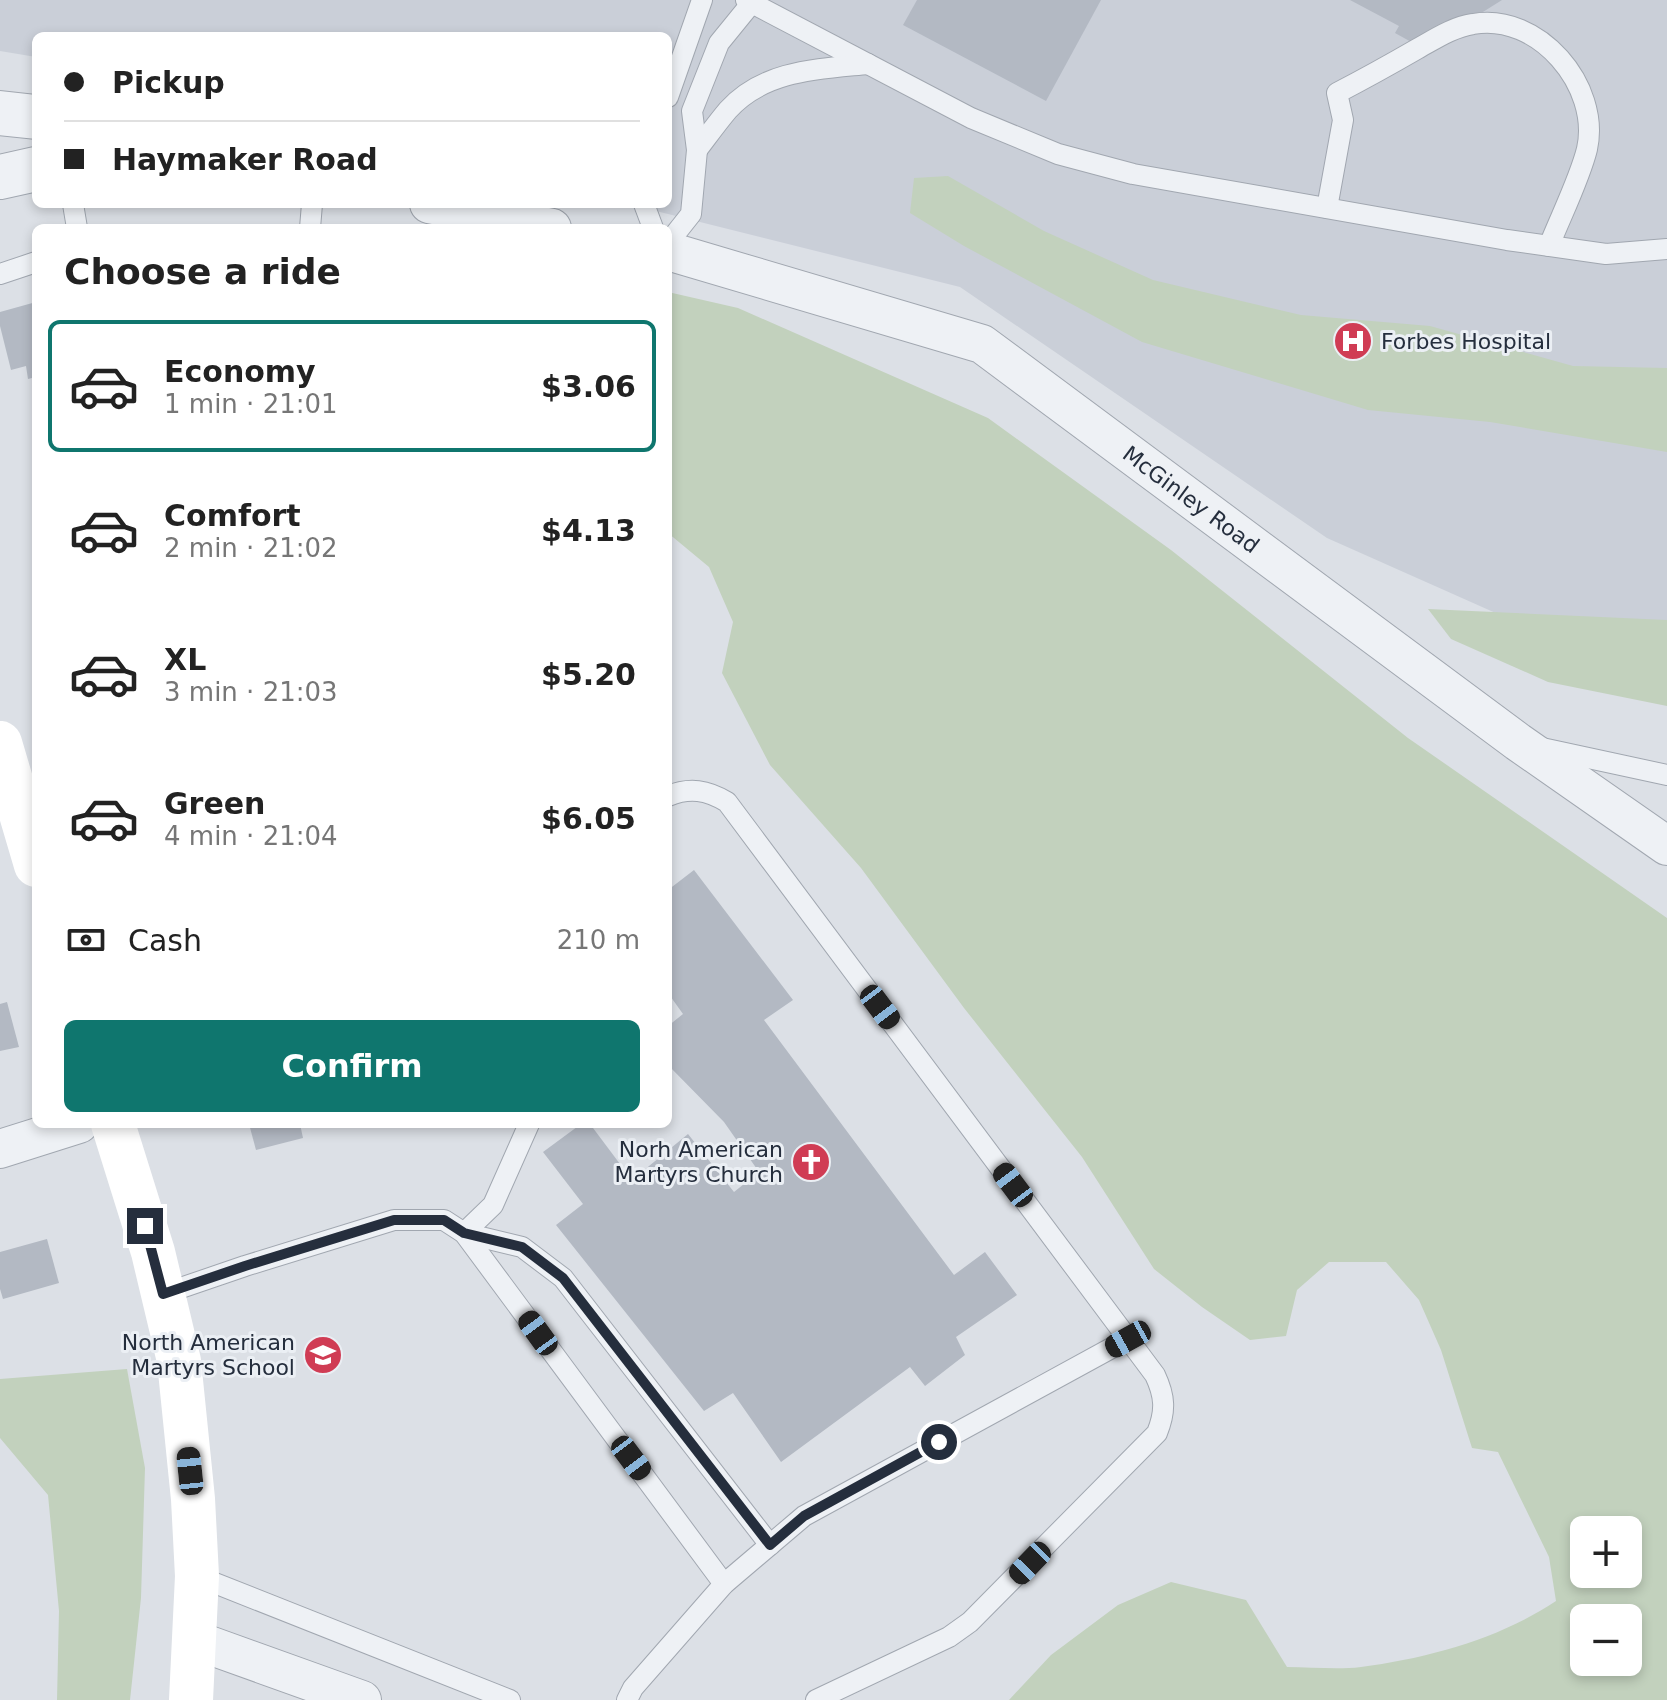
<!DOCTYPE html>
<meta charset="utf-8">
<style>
body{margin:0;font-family:"DejaVu Sans",sans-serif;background:#f6f6f6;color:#222;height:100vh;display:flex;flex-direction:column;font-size:30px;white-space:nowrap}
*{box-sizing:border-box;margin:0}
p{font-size:26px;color:#767676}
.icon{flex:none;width:44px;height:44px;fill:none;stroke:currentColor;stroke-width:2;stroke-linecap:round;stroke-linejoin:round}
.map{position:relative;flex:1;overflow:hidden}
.side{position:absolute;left:32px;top:224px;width:640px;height:904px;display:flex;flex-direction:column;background:#fff;border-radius:12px;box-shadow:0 4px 12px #0003}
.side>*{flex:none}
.guide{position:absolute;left:32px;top:32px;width:640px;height:176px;border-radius:12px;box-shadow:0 4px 12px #0003;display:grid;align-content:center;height:176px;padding:0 32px;background:#fff}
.controls{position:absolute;left:1570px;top:1516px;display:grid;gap:16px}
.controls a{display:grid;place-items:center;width:72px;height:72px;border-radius:12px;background:#fff;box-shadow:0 4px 12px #0003;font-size:40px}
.end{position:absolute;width:36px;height:36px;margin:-18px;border:10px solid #252e3d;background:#fff;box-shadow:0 0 0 4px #fff}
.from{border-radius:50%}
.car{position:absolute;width:24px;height:48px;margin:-24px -12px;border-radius:10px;box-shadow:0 0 6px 2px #0007;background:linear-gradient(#222 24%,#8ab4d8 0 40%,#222 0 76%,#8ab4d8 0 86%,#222 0)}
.guide b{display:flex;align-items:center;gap:28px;height:76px;font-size:30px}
.guide b+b{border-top:2px solid #e0e0e0}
.guide i{width:20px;height:20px;background:#222}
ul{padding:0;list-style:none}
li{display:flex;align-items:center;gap:24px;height:132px;margin:0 16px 12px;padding:0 16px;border:4px solid transparent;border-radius:12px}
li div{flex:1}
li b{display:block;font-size:30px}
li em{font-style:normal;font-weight:600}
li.selected{border-color:#0f766e}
li>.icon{width:72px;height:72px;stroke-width:1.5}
h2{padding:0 32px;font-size:36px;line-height:96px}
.pay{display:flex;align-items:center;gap:20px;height:88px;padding:0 32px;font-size:30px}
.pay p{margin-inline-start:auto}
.primary-button{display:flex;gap:16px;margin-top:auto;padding:16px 32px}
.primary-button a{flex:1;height:92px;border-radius:12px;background:#0f766e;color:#fff;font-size:32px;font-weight:600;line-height:92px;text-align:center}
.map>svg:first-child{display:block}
.built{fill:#cacfd8}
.green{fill:#c2d1bd;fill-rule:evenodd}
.building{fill:#b3b9c3}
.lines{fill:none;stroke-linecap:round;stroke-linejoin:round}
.service-casing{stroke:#a1a7b0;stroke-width:22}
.minor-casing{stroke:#a1a7b0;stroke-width:40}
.tertiary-casing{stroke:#a1a7b0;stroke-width:46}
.service{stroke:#eef1f5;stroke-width:20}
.minor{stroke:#eef1f5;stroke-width:38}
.tertiary{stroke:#eef1f5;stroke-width:44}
.secondary{stroke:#fff;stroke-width:44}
.route{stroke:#252e3d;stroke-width:10}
.labels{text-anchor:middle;stroke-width:6;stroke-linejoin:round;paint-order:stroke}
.poi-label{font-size:22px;fill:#252e3d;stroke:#ebeff4;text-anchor:end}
.street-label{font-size:22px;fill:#252e3d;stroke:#ebeff4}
</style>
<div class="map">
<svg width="1667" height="1700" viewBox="0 0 1667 1700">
<rect width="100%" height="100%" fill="#dce0e6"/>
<path class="built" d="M0,0H1667V679H1644L1327,538L960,287L628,204H668V36H36V57L0,51Z"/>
<g class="green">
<path d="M948,176L1044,231L1153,280L1301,315L1430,326L1573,366L1667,368V452L1490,422L1368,410L1142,342L964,246L910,213L914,178Z"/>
<path d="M668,292L738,308L988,418L1171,550L1408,738L1667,918V1700H1009L1051,1655L1118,1605L1171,1582L1246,1600L1287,1667C1311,1667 1337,1670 1361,1667C1428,1658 1499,1639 1556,1601L1549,1557L1498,1452L1472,1448L1441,1350L1419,1300L1386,1262H1329L1297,1290L1286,1336L1250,1340L1202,1307L1154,1269L1082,1157L964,1008L861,868L770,765L722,673L733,622L709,567L668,533ZM1628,1530V1574H1584V1530ZM1628,1618V1662H1584V1618Z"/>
<path d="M1428,609L1667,620V706L1548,682L1451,639Z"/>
<path d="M127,1369L145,1468L141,1598L130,1700H57L59,1611L48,1495L0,1438V1379Z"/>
</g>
<g class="building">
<path d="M917,0H1101L1046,101L903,25Z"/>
<path d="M1350,0H1502L1424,49L1395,33L1399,26Z"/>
<path d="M36,302V377L28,379L26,366L11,370L0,326V312Z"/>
<path d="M694,870L793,1000L764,1020L954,1275L985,1252L1017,1295L956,1337L965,1355L925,1386L910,1367L781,1462L733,1393L704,1411L556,1225L583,1204L543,1152L581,1124H590L632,1180L688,1134L734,1192L759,1172L724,1122L668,1065V1026L683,1014L668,993V890Z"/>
<path d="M7,1002L19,1047L0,1051V1004Z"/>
<path d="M249,1124H300L303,1138L256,1150Z"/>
<path d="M47,1239L59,1283L3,1299L0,1289V1252Z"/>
</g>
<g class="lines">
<g class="service-casing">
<g id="service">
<path d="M746,0L971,118L1058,154L1133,174L1507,240L1606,254L1667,249"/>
<path d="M668,97L702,0"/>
<path d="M697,150C707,137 717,123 728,110C764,70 818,69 868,64"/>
<path d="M73,204L77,228"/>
<path d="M644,204L653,228"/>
<path d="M1327,208L1343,120L1337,93C1364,79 1391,64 1417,49C1435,39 1453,27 1473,24C1538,12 1601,86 1587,149C1580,178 1560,218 1549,246"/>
<path d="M310,228L312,204"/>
<path d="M668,243L691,214L697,150L692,111L719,43L754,0"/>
<path d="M0,274L36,262"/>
<path d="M1542,748L1667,775"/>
<path d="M668,796C690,787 707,790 727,802L1155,1375C1165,1396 1166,1411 1157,1433L970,1622L949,1637L816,1700"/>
<path d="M529,1124L493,1205L464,1233L522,1247L563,1278L770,1545"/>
<path d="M163,1294L245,1266L394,1220H444L464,1233L724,1584"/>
<path d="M197,1576L510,1700"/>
<path d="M627,1700L633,1688L724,1584L804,1516L1128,1339"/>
</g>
</g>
<g class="minor-casing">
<g id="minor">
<path d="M429,204L552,228"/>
<path id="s1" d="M668,251L982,344L1518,742L1667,846"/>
<path d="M0,1149L79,1124"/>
<path d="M195,1640L362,1700"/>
</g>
</g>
<g class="tertiary-casing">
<g id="tertiary">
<path d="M0,113L36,117"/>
<path d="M0,177L36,169"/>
</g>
</g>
<use href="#service" class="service"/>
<use href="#minor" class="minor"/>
<use href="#tertiary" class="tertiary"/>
<g class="secondary">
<path d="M0,743L36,865"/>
<path d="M113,1124L153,1252L179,1361L193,1499L197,1576L191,1700"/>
</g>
</g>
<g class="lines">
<path class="route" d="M145,1226L163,1294L245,1266L394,1220H444L464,1233L522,1247L563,1278L770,1545L804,1516L939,1442"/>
</g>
<defs>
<g id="hospital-disc" transform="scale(2)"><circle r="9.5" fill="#d03c54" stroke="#ebeff4"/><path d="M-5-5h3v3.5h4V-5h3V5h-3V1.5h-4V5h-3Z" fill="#fff"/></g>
<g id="church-disc" transform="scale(2)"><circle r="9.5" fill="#d03c54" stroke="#ebeff4"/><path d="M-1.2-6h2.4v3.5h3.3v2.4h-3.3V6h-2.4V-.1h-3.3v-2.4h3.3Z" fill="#fff"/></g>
<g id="school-disc" transform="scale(2)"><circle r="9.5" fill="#d03c54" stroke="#ebeff4"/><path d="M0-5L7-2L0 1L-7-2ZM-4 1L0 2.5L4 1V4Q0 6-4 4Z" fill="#fff"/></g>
</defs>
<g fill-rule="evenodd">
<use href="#hospital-disc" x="1353" y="341"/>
<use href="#church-disc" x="811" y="1162"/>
<use href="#school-disc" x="323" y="1355"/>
</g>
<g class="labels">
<g class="poi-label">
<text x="1381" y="349" text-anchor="start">Forbes Hospital</text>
<text x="783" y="1157">Norh American<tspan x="783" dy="25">Martyrs Church</tspan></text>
<text x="295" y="1350">North American<tspan x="295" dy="25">Martyrs School</tspan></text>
</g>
<g class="street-label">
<text dy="8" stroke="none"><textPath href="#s1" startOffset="588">McGinley Road</textPath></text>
</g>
</g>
</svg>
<div class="controls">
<a>+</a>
<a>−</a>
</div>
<i class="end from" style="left:939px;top:1442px"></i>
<i class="end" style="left:145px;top:1226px"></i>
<i class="car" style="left:880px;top:1007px;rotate:143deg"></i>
<i class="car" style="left:1013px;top:1185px;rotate:323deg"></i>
<i class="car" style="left:538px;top:1333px;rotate:324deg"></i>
<i class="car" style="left:1128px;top:1339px;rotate:241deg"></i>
<i class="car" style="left:631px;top:1458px;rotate:143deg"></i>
<i class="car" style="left:190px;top:1471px;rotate:354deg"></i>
<i class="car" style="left:1030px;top:1563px;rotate:224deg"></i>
<div class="guide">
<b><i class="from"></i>Pickup</b>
<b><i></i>Haymaker Road</b>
</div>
<section class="side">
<h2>Choose a ride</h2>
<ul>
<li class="selected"><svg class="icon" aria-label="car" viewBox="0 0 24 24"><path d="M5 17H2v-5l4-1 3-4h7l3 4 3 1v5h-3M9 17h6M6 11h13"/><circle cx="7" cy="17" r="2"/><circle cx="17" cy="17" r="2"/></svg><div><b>Economy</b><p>1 min · 21:01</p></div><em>$3.06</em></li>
<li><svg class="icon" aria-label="car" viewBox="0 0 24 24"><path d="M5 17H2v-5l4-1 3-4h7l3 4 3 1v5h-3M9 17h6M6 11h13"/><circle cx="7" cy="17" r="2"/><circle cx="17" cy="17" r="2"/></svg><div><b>Comfort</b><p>2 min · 21:02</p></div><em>$4.13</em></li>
<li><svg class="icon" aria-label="car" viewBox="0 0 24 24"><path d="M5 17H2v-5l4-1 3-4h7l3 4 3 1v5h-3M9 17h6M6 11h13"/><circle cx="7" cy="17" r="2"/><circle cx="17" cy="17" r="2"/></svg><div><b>XL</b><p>3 min · 21:03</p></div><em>$5.20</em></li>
<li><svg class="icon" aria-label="car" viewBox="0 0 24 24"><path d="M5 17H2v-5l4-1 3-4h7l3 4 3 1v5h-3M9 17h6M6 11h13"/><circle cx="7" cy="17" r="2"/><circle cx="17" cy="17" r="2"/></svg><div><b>Green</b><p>4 min · 21:04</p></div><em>$6.05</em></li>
</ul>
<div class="pay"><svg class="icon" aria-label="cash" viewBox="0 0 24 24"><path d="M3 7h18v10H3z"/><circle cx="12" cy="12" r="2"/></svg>Cash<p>210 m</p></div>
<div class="primary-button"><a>Confirm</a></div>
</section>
</div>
